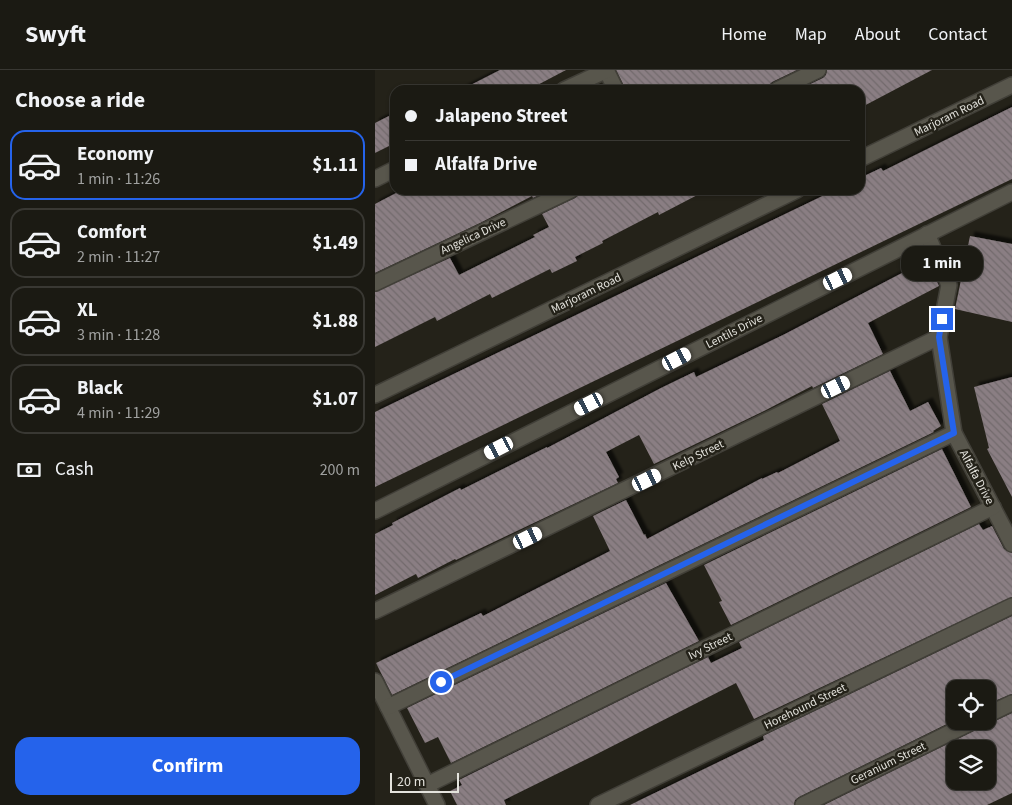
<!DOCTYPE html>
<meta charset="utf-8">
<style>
body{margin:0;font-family:"Source Sans 3",sans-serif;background:#282721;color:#f1f3f6;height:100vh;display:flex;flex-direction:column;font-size:19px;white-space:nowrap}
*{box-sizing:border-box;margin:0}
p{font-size:16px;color:#a0a1a0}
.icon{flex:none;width:28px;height:28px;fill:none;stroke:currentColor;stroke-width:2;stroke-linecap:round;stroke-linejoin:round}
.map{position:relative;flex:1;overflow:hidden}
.drawer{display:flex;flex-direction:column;background:#1b1a13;width:375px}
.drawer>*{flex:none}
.banner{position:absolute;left:15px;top:15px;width:475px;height:110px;border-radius:15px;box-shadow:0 1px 4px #0004,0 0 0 1px #393833;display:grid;align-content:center;height:110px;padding:0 15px;background:#1b1a13}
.buttons{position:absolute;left:571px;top:610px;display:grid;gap:10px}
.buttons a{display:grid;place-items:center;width:50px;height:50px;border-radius:10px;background:#1b1a13;box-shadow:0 1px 4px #0004,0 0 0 1px #393833;font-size:25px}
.scale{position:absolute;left:15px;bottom:12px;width:69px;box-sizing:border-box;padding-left:5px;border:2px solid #e4e3dd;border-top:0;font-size:14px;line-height:18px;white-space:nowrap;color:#e4e3dd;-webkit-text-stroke:4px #242219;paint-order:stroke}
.end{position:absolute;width:22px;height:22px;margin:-11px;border:6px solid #2563eb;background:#fff;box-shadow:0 0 0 2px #fff}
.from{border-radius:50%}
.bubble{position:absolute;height:35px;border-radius:15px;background:#1b1a13;box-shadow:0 1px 4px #0004,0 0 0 1px #393833;font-size:16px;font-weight:700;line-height:35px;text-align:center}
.car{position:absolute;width:15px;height:30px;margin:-15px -8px;border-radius:6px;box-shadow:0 0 4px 1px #0007;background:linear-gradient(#fff 24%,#345 0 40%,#fff 0 76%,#345 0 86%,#fff 0)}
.banner b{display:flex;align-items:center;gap:18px;height:48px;font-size:19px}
.banner b+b{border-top:1px solid #393833}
.banner i{width:12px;height:12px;background:#f1f3f6}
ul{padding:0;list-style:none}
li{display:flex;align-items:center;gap:15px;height:70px;margin:0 10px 8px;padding:0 5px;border:2px solid #393833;border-radius:15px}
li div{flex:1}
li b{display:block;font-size:19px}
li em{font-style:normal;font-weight:700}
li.on{border-color:#2563eb}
li>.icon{width:45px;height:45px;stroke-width:1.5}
h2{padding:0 15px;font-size:22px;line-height:60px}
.pay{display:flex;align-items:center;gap:12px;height:55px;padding:0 15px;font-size:19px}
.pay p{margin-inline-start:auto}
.cta{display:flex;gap:10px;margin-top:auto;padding:10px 15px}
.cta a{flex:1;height:58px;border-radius:15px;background:#2563eb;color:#fff;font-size:20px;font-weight:700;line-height:58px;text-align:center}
header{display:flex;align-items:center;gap:30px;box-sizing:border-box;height:70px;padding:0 25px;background:#1b1a13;border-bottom:1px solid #393833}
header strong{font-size:24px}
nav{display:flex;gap:28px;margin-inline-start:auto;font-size:18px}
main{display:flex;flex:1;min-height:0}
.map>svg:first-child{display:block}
.building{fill:url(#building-back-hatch);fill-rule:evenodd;filter:url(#shadow)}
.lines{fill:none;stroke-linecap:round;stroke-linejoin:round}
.minor-casing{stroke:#413f38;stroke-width:18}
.minor{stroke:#58564c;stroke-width:15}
.route{stroke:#2563eb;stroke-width:6}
.labels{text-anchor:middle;stroke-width:5;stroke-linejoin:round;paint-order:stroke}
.street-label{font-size:12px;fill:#e4e3dd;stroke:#242219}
</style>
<header>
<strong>Swyft</strong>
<nav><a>Home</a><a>Map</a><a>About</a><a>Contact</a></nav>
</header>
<main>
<section class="drawer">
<h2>Choose a ride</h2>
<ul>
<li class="on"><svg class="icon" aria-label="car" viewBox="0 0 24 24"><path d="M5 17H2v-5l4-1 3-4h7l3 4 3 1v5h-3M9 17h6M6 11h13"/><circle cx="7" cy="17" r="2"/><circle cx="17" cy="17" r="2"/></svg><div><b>Economy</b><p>1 min · 11:26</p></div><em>$1.11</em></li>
<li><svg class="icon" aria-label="car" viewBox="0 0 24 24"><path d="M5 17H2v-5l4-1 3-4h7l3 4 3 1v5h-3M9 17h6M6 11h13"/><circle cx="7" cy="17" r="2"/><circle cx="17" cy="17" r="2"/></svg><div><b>Comfort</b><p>2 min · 11:27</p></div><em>$1.49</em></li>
<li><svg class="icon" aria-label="car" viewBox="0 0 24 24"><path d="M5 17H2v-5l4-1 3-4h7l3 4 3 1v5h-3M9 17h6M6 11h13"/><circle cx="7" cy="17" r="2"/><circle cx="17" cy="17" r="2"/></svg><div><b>XL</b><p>3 min · 11:28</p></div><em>$1.88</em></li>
<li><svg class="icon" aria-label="car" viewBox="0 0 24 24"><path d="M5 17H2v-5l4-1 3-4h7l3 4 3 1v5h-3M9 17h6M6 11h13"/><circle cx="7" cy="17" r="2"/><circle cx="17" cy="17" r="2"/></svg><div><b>Black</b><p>4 min · 11:29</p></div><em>$1.07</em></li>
</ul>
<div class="pay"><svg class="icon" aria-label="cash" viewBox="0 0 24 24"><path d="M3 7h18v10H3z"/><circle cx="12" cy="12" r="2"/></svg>Cash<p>200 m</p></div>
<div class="cta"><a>Confirm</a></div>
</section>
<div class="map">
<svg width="637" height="735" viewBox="0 0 637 735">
<defs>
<pattern id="building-back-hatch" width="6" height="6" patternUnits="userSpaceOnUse" patternTransform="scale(1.25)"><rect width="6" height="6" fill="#8a7e83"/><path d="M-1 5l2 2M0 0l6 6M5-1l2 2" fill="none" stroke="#726a6c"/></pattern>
<filter id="shadow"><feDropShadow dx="4.5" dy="-4.5" stdDeviation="1" flood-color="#0009"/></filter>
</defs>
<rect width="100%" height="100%" fill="#242219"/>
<g class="building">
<path d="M125,0H191L153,20H86Z"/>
<path d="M241,0H422L397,12L394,15L393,20H251Z"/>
<path d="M452,0H557L485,38V20H423L448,8L451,5Z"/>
<path d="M637,37V109L0,417V342L460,120H485V108L506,98L508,101Z"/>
<path d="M20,43V73L0,83V53Z"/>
<path d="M27,120H174L158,128L157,126L105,153L0,203V134Z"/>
<path d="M205,120H332L284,145L283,142L227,171L228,173L200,187L202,191L177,203L175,199L117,228L115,224L62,251L60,247L0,277V222L75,188L84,205L160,167L158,165L174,157L167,144L200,128L204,125Z"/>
<path d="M595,166L637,174V252L580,239Z"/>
<path d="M552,190L564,216L493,253L508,284L438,318L437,316L391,340L279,394L264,365L231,382L244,407L241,409L243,413L81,490L80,489L43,508L41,504L0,525V464L18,455L17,453L85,418L86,420L172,377V378L286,318L319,302L321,307L410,264Z"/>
<path d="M515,301L535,341L553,332L566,356L558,361L559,362L17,625L1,593L106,543L108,546L235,481L218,446L251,430L269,465L270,464L272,469L387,408V409L402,402L403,403L465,371L447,334Z"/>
<path d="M637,307V427L612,379L614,378L599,317Z"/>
<path d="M567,379L596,437L356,555L344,532L347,531L329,495Z"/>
<path d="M604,454L608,460L617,456L629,479L637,483V527L379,649L361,613L218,686L129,730L131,735H82L75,721L87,715L84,710L333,587L336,593L367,578L364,572Z"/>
<path d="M291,513L324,571L76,693L63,667L50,673L32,638Z"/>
<path d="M637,546V624L612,634V619H580V650L424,727L420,730L419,735H255L389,670L388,666Z"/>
<path d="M637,643V723L612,735H449L603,659L608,653H616ZM580,679H612V711H580Z"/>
</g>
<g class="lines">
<g class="minor-casing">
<g id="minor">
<path d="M231,0L241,20"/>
<path d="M189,20L232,0"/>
<path d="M402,20L443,0"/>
<path d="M485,89L637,15"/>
<path d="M0,109L20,99"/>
<path d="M552,164L574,215L564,267L579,363L637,474"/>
<path d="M0,213L196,120"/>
<path d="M0,325L422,120"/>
<path d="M0,441L637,122"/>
<path d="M0,541L564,267"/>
<path d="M0,611L62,735"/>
<path d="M13,637L579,363"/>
<path d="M612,645L637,633"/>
<path d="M52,715L618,437"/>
<path d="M223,735L637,536"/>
<path d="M428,735L599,651"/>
</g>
</g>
<use href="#minor" class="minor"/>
</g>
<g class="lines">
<path class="route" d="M66,612L579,363L564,267L567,249"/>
</g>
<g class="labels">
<g class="street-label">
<text transform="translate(574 46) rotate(-26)" y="4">Marjoram Road</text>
<text transform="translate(98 166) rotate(-25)" y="4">Angelica Drive</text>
<text transform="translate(211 223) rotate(-26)" y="4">Marjoram Road</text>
<text transform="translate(359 261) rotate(-27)" y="4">Lentils Drive</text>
<text transform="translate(323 385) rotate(-26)" y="4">Kelp Street</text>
<text transform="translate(602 407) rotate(62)" y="4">Alfalfa Drive</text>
<text transform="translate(335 576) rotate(-26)" y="4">Ivy Street</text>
<text transform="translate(430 636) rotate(-26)" y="4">Horehound Street</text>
<text transform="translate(513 693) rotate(-26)" y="4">Geranium Street</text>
</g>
</g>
</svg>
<div class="buttons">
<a><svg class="icon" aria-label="locate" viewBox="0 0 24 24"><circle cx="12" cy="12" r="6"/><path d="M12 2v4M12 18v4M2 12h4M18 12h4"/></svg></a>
<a><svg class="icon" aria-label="layers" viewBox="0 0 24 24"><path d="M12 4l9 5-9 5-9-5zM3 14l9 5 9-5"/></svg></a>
</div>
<div class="scale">20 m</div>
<i class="end from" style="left:66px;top:612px"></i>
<i class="end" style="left:567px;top:249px"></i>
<div class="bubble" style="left:526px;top:176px;width:82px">1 min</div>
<i class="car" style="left:463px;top:209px;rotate:64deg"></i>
<i class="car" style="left:302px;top:289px;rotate:63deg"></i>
<i class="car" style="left:461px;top:317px;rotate:64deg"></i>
<i class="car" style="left:214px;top:334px;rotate:243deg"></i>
<i class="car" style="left:124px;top:378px;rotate:243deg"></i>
<i class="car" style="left:272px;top:410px;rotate:64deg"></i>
<i class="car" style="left:153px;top:468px;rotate:64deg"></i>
<div class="banner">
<b><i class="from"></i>Jalapeno Street</b>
<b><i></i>Alfalfa Drive</b>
</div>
</div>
</main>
